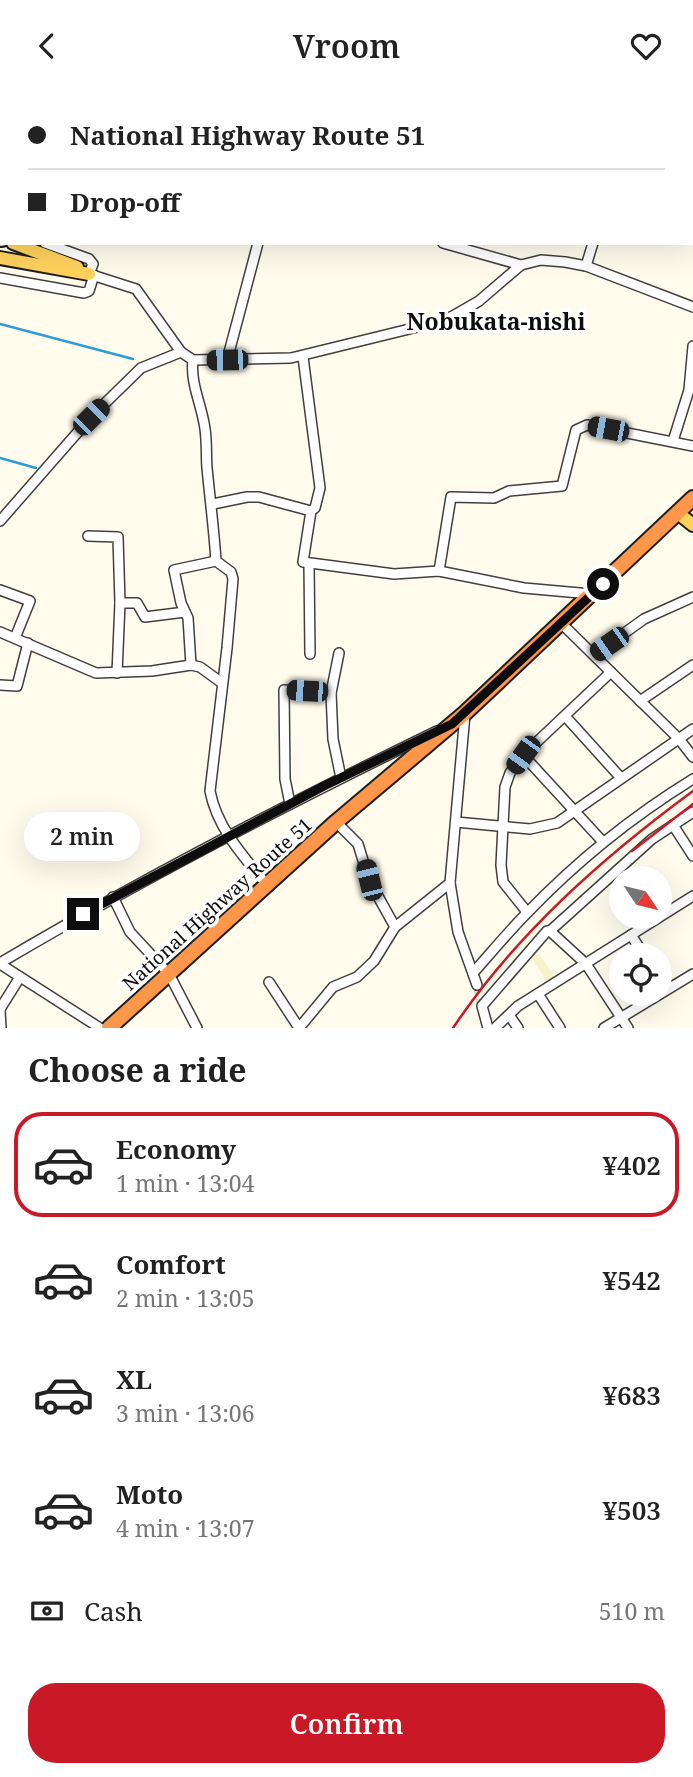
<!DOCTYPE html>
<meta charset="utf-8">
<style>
body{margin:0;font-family:"Noto Serif",serif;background:#f2f2f2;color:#222;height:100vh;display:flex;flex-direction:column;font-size:26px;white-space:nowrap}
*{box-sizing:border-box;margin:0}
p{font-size:23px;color:#767676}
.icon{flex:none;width:38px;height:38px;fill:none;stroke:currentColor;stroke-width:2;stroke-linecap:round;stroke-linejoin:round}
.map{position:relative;height:937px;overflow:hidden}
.sheet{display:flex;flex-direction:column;background:#fff;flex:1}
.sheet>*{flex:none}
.hud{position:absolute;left:0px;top:0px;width:693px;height:154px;box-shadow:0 7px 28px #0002;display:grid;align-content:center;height:154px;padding:0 28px;background:#fff}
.needle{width:46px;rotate:125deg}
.tools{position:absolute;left:609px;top:775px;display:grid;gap:14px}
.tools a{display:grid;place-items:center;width:63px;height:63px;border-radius:50%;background:#fff;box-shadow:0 7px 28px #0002;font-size:35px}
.end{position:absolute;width:32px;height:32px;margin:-16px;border:9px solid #0d0d0d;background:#fff;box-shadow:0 0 0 4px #fff}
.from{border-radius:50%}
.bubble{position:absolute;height:49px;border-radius:24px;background:#fff;box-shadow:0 7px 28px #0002;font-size:23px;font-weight:600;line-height:49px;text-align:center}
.car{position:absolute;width:21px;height:42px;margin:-21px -10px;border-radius:9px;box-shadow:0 0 5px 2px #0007;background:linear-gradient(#222 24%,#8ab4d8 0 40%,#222 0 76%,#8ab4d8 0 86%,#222 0)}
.hud b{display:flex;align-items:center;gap:24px;height:66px;font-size:26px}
.hud b+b{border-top:2px solid #e0e0e0}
.hud i{width:18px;height:18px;background:#222}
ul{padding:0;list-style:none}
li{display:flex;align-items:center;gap:21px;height:105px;margin:0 14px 10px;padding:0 14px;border:4px solid transparent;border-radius:28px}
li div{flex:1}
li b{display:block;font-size:26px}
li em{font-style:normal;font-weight:600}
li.selected{border-color:#c91927}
li>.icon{width:63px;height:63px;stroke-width:1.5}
h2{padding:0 28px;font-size:32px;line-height:84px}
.pay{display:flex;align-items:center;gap:18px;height:77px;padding:0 28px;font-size:26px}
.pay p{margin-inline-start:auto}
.primary-button{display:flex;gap:14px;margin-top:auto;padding:14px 28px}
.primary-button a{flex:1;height:80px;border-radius:28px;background:#c91927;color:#fff;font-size:28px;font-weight:600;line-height:80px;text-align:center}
header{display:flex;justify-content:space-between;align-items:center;height:91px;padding:0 28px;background:#fff;font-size:32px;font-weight:600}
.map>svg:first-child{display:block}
.farmland{fill:#f8f2ca}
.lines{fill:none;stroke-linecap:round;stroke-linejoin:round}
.stream{stroke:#2d9ad9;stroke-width:2.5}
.minor-tunnel{stroke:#dbd7cb;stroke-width:9;stroke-dasharray:9 4.5;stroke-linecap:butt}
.minor-casing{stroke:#404040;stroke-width:12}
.major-casing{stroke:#1e1e1e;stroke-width:16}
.highway-casing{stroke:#1e1e1e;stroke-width:18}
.minor{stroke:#fff;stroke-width:9}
.major{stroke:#ffd25d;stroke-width:12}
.highway{stroke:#ff974b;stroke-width:14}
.rail{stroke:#c91927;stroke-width:2.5}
.route{stroke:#0d0d0d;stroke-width:9}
.labels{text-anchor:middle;stroke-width:7;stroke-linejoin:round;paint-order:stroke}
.street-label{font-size:19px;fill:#0d0d0d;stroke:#fff}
.quarter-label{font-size:23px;font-weight:bold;fill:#0d0d0d;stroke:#fff}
</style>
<header><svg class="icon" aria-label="back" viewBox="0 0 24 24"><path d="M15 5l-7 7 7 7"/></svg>Vroom<svg class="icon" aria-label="heart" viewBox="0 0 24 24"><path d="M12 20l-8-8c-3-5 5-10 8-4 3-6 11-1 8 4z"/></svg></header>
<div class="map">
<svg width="693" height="937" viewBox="0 0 693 937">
<rect width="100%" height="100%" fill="#fffbed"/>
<path class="farmland" d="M537,860L556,888L548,893L532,867Z"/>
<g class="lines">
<g class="stream">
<path d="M0,233L133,268"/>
<path d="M0,367L36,377"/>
</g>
<path class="minor-tunnel" d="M477,894L482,915"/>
<g class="minor-casing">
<g id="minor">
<path d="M585,0L591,2"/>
<path d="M299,2L300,0"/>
<path d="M405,2L406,0"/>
<path d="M438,2V0"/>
<path d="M460,2L461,0"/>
<path d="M636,2L637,0"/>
<path d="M0,137H2"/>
<path d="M45,152L89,168L93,173L89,183L136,198L181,261L193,269L291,267L438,231L453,225L479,210L521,174L541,169L565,171L586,175L693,216"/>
<path d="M443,152L521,174"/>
<path d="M586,175L593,152"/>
<path d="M0,187L84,202L89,200L94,184"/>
<path d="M303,266L320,397L315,417L311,420L303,471L394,483L439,480L524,497L591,503"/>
<path d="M193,269C190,293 202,314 205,338C207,351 206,364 207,377C210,408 214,439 216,470L231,481L233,488L227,557L210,700C217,737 243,765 267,794"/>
<path d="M227,269L258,152"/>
<path d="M673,350L689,299L693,255"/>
<path d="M213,413L247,406H259L311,420"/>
<path d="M0,430L91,326L141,277L181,261"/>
<path d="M88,445L118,446L120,512L117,582"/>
<path d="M309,473L310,563"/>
<path d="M439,480L451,406L494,407L509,400L562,395L576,339L587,334L693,355"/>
<path d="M0,499L30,510L15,547"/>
<path d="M120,512H137L145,526L185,521"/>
<path d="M561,532L679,648L693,666"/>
<path d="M0,541L96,582L152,580L191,574L200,576L222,592"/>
<path d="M339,562L331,602L333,648L341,687"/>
<path d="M594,564L644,528L693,506"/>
<path d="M191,574L188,527L181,512L174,479L216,470"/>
<path d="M0,594L17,595L28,552"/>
<path d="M640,610L693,574"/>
<path d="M565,625L621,687"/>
<path d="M523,664L603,751"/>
<path d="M290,713L285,688L284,599L331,602"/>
<path d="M336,731L358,753L369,789L395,836"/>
<path d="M456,731L530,738L557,732L693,638"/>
<path d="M673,734L693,765"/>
<path d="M450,792L458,841L477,894"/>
<path d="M113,806L130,841L169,883L197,937"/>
<path d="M527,821L503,791L501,774L505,696L510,682L523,664L611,581"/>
<path d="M631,844L644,864"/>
<path d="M0,872C142,788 289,712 437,640"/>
<path d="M0,873L100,937"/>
<path d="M473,882C491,862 508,841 527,822C576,771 633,725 693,688"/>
<path d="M269,891L299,937"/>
<path d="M538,903L560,937"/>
<path d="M0,918L20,886"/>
<path d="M0,919L1,937"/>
<path d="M509,924L518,937"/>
<path d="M299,937L333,896L357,886L374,870L395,836L450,792L465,623"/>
<path d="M488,937L482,915L547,840H550"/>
<path d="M495,937L518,915L693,805"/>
<path d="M604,937L693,883"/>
<path d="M628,937L586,873L550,840L652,748L693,721"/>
</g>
</g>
<g class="major-casing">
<g id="major">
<path d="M0,149H2"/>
<path d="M13,152L77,176"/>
<path d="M0,167L89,183"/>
<path d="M678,422L693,434"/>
</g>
</g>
<g class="highway-casing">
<path id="highway" d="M109,937L336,731L465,622L693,407"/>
</g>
<use href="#minor" class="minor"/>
<use href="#major" class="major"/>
<use href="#highway" class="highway"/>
<g class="rail">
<path d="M632,760L693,713"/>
<path d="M453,937C516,843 602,767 693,700"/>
</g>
</g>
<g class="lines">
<path class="route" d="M83,823L324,695L452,633L603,493"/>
</g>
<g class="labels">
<g class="street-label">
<text transform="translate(217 813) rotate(-42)" y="7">National Highway Route 51</text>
</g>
<g class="quarter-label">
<text x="496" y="239">Nobukata-nishi</text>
</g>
</g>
</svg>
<div class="tools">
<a><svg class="needle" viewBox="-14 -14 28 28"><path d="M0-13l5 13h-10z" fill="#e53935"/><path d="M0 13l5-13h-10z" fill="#767676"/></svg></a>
<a><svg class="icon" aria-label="locate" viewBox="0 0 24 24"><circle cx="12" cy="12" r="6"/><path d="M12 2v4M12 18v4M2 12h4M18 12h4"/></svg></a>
</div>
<i class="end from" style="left:603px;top:493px"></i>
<i class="end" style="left:83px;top:823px"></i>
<div class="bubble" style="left:24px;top:721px;width:116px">2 min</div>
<i class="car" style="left:227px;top:269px;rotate:269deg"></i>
<i class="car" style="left:91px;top:326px;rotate:45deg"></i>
<i class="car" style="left:608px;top:338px;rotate:281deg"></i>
<i class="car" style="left:609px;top:553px;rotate:235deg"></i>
<i class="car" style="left:307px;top:600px;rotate:273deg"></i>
<i class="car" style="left:523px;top:664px;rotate:216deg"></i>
<i class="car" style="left:369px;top:789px;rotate:346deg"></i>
<div class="hud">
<b><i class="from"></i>National Highway Route 51</b>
<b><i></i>Drop-off</b>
</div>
</div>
<section class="sheet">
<h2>Choose a ride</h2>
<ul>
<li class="selected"><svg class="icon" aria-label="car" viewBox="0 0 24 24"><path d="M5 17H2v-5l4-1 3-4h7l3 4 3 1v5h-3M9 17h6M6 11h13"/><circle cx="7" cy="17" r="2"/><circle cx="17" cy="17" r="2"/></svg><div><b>Economy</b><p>1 min · 13:04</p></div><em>¥402</em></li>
<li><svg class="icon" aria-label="car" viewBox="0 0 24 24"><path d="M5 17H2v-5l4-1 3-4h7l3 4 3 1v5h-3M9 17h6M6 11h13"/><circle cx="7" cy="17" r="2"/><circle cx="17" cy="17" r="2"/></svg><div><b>Comfort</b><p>2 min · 13:05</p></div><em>¥542</em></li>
<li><svg class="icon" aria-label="car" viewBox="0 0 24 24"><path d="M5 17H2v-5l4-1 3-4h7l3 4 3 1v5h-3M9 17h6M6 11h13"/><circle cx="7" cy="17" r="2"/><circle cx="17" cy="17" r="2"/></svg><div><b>XL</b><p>3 min · 13:06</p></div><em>¥683</em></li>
<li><svg class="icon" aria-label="car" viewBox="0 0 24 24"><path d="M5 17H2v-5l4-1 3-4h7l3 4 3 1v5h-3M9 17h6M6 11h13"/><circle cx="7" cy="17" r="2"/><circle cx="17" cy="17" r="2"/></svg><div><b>Moto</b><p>4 min · 13:07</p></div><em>¥503</em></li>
</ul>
<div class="pay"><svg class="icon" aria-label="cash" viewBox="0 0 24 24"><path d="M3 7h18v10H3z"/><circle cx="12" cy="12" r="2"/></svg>Cash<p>510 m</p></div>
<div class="primary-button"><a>Confirm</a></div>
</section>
